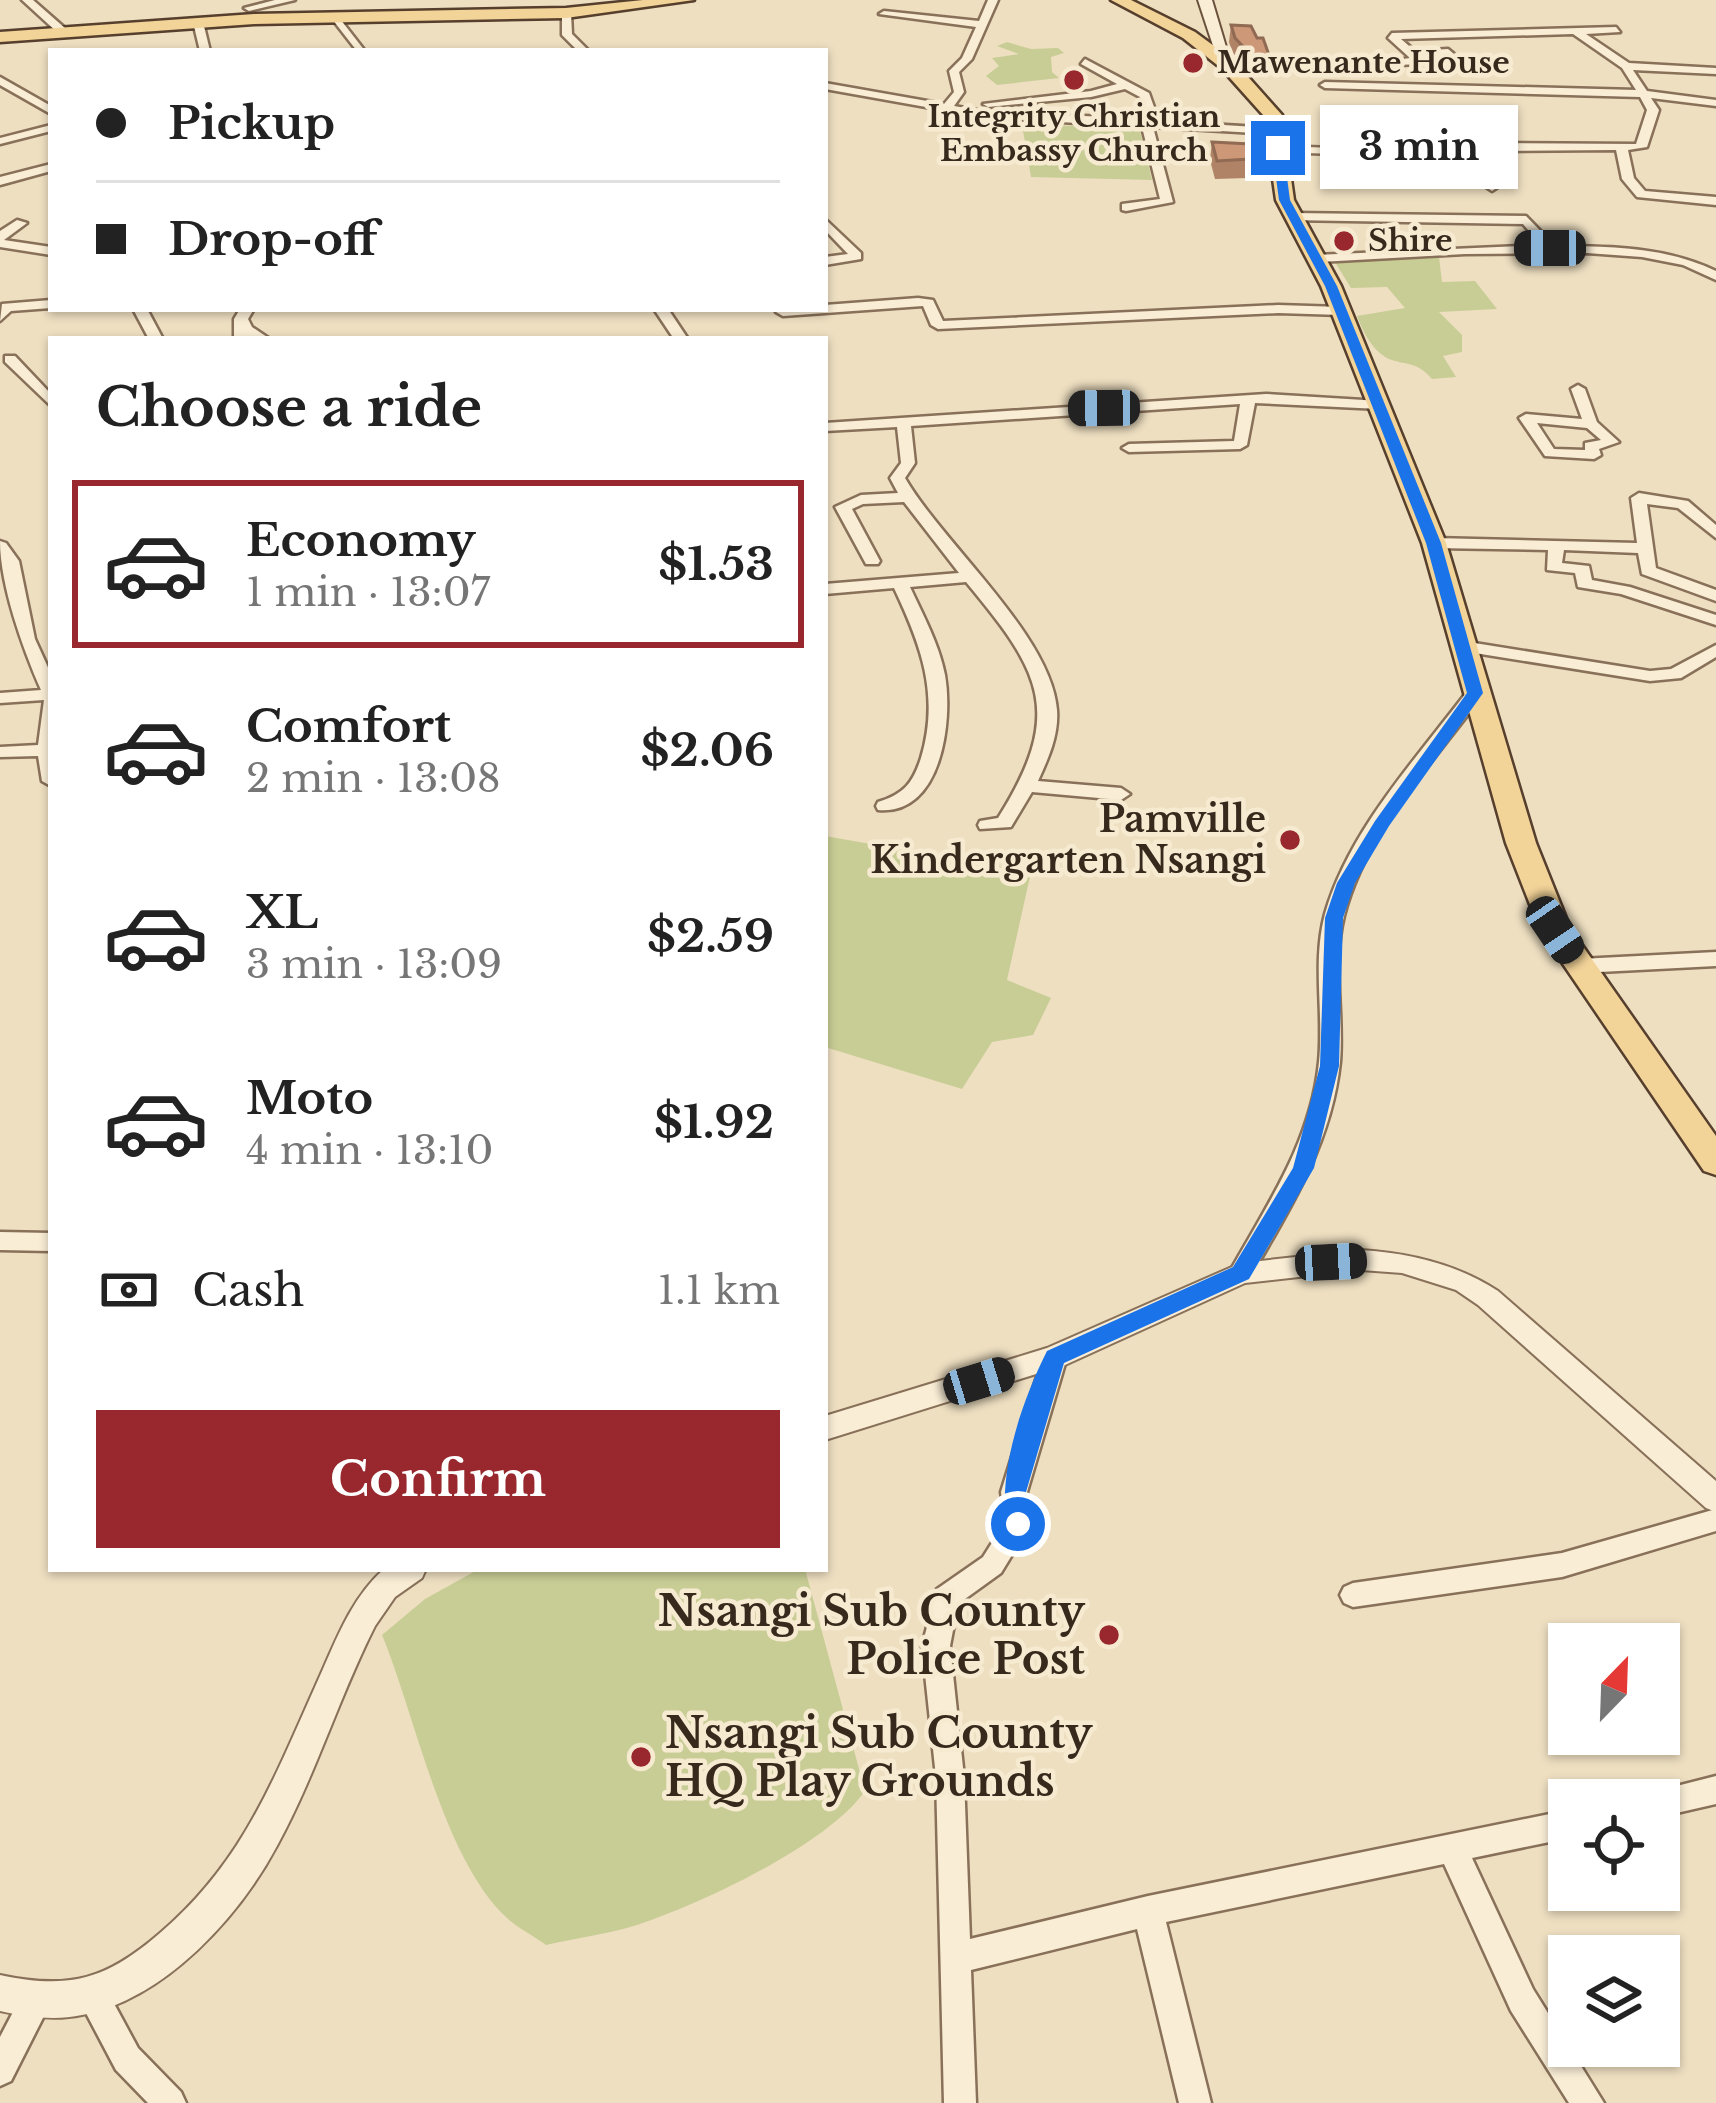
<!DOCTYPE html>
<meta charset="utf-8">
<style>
body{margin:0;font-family:"Libre Baskerville",serif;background:#f6f6f6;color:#222;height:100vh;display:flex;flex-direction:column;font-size:45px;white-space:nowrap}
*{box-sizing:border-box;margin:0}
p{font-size:39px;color:#767676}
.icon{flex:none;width:66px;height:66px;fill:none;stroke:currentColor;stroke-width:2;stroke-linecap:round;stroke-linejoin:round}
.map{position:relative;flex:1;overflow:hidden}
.details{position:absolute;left:48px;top:336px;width:780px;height:1236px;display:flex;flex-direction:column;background:#fff;border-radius:0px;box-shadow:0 3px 9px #0004}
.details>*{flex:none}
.guide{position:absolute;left:48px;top:48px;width:780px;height:264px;border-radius:0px;box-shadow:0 3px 9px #0004;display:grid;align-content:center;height:264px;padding:0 48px;background:#fff}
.needle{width:78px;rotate:23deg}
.fabs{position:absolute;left:1548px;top:1623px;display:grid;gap:24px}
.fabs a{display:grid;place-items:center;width:132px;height:132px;border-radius:0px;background:#fff;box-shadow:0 3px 9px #0004;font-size:60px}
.end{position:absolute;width:54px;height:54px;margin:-27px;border:15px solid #1a73e8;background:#fff;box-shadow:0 0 0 6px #fff}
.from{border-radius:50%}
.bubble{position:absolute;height:84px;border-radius:0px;background:#fff;box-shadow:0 3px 9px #0004;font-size:39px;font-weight:700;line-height:84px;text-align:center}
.car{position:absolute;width:36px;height:72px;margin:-36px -18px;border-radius:15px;box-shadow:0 0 9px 3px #0007;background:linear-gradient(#222 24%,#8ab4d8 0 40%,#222 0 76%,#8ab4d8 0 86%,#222 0)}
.guide b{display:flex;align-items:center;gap:42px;height:114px;font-size:45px}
.guide b+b{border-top:3px solid #e0e0e0}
.guide i{width:30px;height:30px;background:#222}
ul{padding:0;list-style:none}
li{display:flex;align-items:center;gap:36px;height:168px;margin:0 24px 18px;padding:0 24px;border:6px solid transparent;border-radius:0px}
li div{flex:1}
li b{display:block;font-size:45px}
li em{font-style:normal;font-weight:700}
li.current{border-color:#98282d}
li>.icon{width:108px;height:108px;stroke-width:1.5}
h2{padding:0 48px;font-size:54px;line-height:144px}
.pay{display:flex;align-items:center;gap:30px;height:132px;padding:0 48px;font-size:45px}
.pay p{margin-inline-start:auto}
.button{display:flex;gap:24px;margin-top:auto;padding:24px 48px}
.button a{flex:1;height:138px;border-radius:0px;background:#98282d;color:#fff;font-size:48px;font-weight:700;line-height:138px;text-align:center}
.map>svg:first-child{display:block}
.green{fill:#c8cd95}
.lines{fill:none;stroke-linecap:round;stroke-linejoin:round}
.minor-casing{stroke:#887059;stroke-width:5}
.tertiary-casing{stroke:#887059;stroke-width:4}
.secondary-casing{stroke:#6a513c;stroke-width:4}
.primary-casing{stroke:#563f2d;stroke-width:5}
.minor{fill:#f9edd5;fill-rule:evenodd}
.tertiary{fill:#f9edd5;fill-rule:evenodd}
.secondary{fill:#f9edd5;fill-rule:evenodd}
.primary{fill:#f2d398;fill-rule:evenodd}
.wall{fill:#b08366}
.building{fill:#cd9877;stroke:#906a53;stroke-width:3}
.route{fill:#1a73e8}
.poi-dot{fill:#98282d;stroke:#f6ead1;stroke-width:4.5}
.labels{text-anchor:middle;stroke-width:9;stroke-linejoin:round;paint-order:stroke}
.far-poi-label{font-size:30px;font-weight:bold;fill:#38291d;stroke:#f6ead1;text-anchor:start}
.poi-label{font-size:36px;font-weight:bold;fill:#38291d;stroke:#f6ead1;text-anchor:end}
.near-poi-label{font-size:42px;font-weight:bold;fill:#38291d;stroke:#f6ead1;text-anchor:end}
</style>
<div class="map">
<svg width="1716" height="2103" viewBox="0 0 1716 2103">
<rect width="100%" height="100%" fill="#eedfc1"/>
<g class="green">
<path d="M1007,42L1031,49L1058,48L1064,53L1051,57L1052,72L1059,78L997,85L986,76L999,66L992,58L1019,54L997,46Z"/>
<path d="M1022,125L1139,127L1152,180L1031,177Z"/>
<path d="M1400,255L1439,257L1442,282L1475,281L1497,309L1439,312L1462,335V352L1443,356L1456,377L1432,379C1408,348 1383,383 1357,316L1405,308L1387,287L1351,288L1333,259Z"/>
<path d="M825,836L1031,872L1007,980L1051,998L1033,1035L992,1042L962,1089L825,1047Z"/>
<path d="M479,1569H805L865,1791C827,1845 701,1904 637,1925C608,1934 576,1938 546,1945C534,1936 518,1928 507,1918C443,1859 416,1717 382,1635L425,1599Z"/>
</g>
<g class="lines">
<g class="minor-casing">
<g id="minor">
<path d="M22,0H33L66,29V33H58Z"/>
<path d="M275,0H295L249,11L244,8Z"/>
<path d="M988,0H998L972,59L959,72L964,92L954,106L982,111L1147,119L1140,97L1125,89L1091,97L988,107L983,104L1091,91L1117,84L1081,64L1085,59L1149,93L1159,121L1274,128L1280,131L1274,134L1153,127L1173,202L1126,211L1122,210V204L1160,199L1142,127L982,117L825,89V83L944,104L954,92L949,71L962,58L976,27L879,14L884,11L979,21Z"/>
<path d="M562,11L571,13L572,34L589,51H578L562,35Z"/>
<path d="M329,15H337L365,51H357Z"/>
<path d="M198,19L203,22L210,51H200L193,22Z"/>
<path d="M1616,27L1620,32L1586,34L1629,63L1716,68V74L1633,70L1647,91L1716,100V106L1651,98L1659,110L1647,147L1628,150L1634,178L1645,191L1716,197V205L1637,197L1622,179L1616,150L1485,151L1498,187L1492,191L1486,187L1474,152L1420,157L1278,152L1272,149L1278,146L1420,151L1500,143L1636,144L1647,110L1640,97L1325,88L1320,85L1325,82L1636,90L1622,68L1573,34L1401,39L1415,51L1448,49L1460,59L1455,62L1381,66L1376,63L1410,58L1388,38L1392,33Z"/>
<path d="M0,77L51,106V114L0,85Z"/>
<path d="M51,125V131L0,144V138Z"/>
<path d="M1349,127L1443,128L1449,131L1443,134L1345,132V128Z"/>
<path d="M51,164V171L0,185V177Z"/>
<path d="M1293,213L1526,216L1555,246C1610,246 1666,247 1716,271V280L1683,265L1642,257L1587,253L1465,254L1319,262L1313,258L1315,255L1541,245L1523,224L1289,220V214Z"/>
<path d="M825,219L861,253V259L825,265V257L848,254L825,230Z"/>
<path d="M17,220L27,223L4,240L51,247V255L0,247V231Z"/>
<path d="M918,298L933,300L943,321L1278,305L1341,307L1348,311L1341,315L1278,313L938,329L931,325L923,306L783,316L776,312L779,309H825V305Z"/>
<path d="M51,300V308L11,311L0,321L2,304Z"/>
<path d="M133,309H147L163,339H149Z"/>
<path d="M240,309H254L248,319L252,327L270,339L248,336V339H234V319Z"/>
<path d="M654,309H668L688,339H674Z"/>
<path d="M5,356H15L51,394V406L5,362Z"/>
<path d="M1578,385L1585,389L1597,422L1619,442L1599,449L1601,455L1594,459L1545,456L1519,418L1526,414L1582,419L1571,389ZM1537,423L1587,428L1601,440L1585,443V450L1554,449Z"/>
<path d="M1266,394L1380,401L1387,405L1380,409L1255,403L1247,445L1240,449L1129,452L1122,448L1129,444L1234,441L1240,404L911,426L915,463L905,478C944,545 1051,635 1057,710C1059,735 1048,759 1038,781L1121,788L1130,794L1121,800L1032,792L1011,827L980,829L978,825L980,821L998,818C1065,712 1041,672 966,582L910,587C923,615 939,644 945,675C953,720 942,816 878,810L876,806L878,802C904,794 913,783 921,758C940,695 921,645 894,588L825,594V584L959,573L904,502L863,504L852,509L880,561L878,564H866L835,507L861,495L898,493L890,478L901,463L897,427L825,431V423Z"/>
<path d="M1639,493L1688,501L1716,525V538L1678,508L1647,504L1656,568L1716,590V601L1642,574L1638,553L1564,550L1562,563L1589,566L1592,580L1630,587L1716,615V625L1621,594L1578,587L1575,573L1547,570L1548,550L1434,548L1426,543L1434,538L1637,543L1631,498Z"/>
<path d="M0,541L6,543L19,561L35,639L51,674V786L42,781L38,756L0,757V747L38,745L44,700L0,703V693L41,690C23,649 0,585 0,541Z"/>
<path d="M1462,641L1650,671L1671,669L1716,645V657L1681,678L1650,681L1456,650V642Z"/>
<path d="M1475,688L1484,693C1434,762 1365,832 1344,916C1332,964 1344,1014 1340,1062C1332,1142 1289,1211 1249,1279L1241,1282L1233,1279L1229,1273C1267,1205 1311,1142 1319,1062C1324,1013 1312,962 1325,914C1349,830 1417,758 1469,689Z"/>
<path d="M1716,952V966L1580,973L1570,966L1580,959Z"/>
<path d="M0,1232L51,1233V1251L0,1250Z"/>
<path d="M1055,1347L1064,1350L1067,1357L1027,1492L1031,1524L1001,1573L958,1604L950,1646L964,1777L970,1939L1148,1896L1569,1810V1838L1472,1858L1533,1989L1604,2103H1569L1511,2011L1444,1864L1166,1922L1211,2103H1179L1137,1929L971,1970L976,2103H944L936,1777L922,1646L937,1589L983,1557L1005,1522L1001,1492L1043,1357L1046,1350Z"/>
<path d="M1716,1509V1531L1562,1577L1353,1607L1344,1603L1340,1595L1344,1587L1353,1583L1562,1553Z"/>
<path d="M1716,1776V1804L1659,1817V1800H1646L1649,1793Z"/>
<path d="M93,1980L104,1985L138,2048L181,2092L186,2103H148L116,2070L77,1996L82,1985Z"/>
<path d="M35,1986L46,1991L51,2002L11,2081L0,2086V2037L24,1991Z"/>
</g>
</g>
<g class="tertiary-casing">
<g id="tertiary">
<path d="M1361,1250C1409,1253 1457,1264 1498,1291L1716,1481V1512L1706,1508L1478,1305L1456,1290L1402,1273L1361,1270L1245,1283L1065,1365L825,1440V1416L1047,1348L1241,1263Z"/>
<path d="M384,1569H426L422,1578L395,1597L375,1626C339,1697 316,1774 278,1844C240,1916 165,1999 82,2015C55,2021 27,2017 0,2011V1975C70,1990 107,1979 160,1933C242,1863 272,1783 315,1687C334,1646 349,1600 384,1569Z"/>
</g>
</g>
<g class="secondary-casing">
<path id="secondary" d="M1198,0H1212L1232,67L1219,64Z"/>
</g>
<g class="primary-casing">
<g id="primary">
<path d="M643,0H694L566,18L254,24L0,42V32L254,14L566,8Z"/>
<path d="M1111,0H1131L1195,32L1233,60L1282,115L1294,200L1341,286L1446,543L1536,843L1570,928L1716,1136V1175L1704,1171L1540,930L1506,843L1422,543L1321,286L1276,200L1264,116L1221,68L1183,38Z"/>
</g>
</g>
<use href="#minor" class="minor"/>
<use href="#tertiary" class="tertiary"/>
<use href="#secondary" class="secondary"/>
<use href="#primary" class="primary"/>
</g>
<g class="wall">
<path d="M1231,25L1257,38L1270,58L1267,75L1253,76L1233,54L1229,42Z"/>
<path d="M1212,142L1250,159L1248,178L1215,179L1210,160Z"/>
</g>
<g class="building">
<path d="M1231,25L1251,26L1257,38H1263L1270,58L1255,59L1235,38Z"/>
<path d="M1212,142L1250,144V159L1217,161Z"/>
</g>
<path class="route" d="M1278,145L1283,148L1290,200L1337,286L1441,543L1483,693L1389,826L1355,883L1343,918L1339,1066L1314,1168L1249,1279L1064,1363L1026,1492L1031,1524L1018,1534L1006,1524C999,1468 1022,1401 1047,1351L1233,1267L1293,1168L1320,1066L1325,918L1337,883L1375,821L1467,693L1426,543L1325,286L1279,200L1272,148Z"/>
<g class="poi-dot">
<circle cx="1193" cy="63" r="12"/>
<circle cx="1074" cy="80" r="12"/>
<circle cx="1344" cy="241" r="12"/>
<circle cx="1290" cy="840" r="12"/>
<circle cx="1109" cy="1635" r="12"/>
<circle cx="641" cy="1757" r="12"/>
</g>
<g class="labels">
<g class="far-poi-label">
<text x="1217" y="73">Mawenante House</text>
<text x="1074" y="127" text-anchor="middle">Integrity Christian<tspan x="1074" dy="34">Embassy Church</tspan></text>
<text x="1368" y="251">Shire</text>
</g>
<g class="poi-label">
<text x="1266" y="832">Pamville<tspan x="1266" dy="41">Kindergarten Nsangi</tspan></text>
</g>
<g class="near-poi-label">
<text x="1085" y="1626">Nsangi Sub County<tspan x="1085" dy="48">Police Post</tspan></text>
<text x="665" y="1748" text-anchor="start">Nsangi Sub County<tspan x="665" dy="48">HQ Play Grounds</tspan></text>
</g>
</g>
</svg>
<div class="fabs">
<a><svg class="needle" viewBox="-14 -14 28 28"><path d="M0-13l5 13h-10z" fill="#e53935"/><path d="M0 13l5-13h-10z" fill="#767676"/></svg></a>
<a><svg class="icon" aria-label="locate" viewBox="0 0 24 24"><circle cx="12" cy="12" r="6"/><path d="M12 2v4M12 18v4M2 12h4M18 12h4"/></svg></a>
<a><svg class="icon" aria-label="layers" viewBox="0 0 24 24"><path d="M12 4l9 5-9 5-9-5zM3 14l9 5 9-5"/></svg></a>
</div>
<i class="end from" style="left:1018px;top:1524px"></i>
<i class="end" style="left:1278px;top:148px"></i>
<div class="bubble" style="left:1320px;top:105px;width:198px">3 min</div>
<i class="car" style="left:1550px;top:248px;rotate:270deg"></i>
<i class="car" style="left:1104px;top:408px;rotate:269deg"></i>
<i class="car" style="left:1555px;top:930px;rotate:146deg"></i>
<i class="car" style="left:1331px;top:1262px;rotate:87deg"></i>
<i class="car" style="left:979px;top:1381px;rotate:73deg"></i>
<div class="guide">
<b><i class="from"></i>Pickup</b>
<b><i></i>Drop-off</b>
</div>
<section class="details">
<h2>Choose a ride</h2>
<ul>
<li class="current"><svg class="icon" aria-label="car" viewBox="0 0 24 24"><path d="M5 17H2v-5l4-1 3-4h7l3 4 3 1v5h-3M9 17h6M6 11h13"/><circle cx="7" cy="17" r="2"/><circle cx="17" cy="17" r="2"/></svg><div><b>Economy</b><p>1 min · 13:07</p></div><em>$1.53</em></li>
<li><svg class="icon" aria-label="car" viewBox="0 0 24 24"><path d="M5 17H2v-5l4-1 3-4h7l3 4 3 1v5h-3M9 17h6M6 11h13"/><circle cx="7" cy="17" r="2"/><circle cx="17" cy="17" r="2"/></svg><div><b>Comfort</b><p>2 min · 13:08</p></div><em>$2.06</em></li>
<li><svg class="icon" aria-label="car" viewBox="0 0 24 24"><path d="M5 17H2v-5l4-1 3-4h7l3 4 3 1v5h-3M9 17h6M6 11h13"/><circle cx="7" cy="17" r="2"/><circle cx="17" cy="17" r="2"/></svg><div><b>XL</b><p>3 min · 13:09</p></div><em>$2.59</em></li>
<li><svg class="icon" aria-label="car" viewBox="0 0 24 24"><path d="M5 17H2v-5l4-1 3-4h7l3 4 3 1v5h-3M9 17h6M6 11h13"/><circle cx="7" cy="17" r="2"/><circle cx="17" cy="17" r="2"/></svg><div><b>Moto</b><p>4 min · 13:10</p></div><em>$1.92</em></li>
</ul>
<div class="pay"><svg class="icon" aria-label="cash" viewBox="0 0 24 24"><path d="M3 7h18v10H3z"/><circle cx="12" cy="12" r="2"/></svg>Cash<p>1.1 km</p></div>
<div class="button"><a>Confirm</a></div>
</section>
</div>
